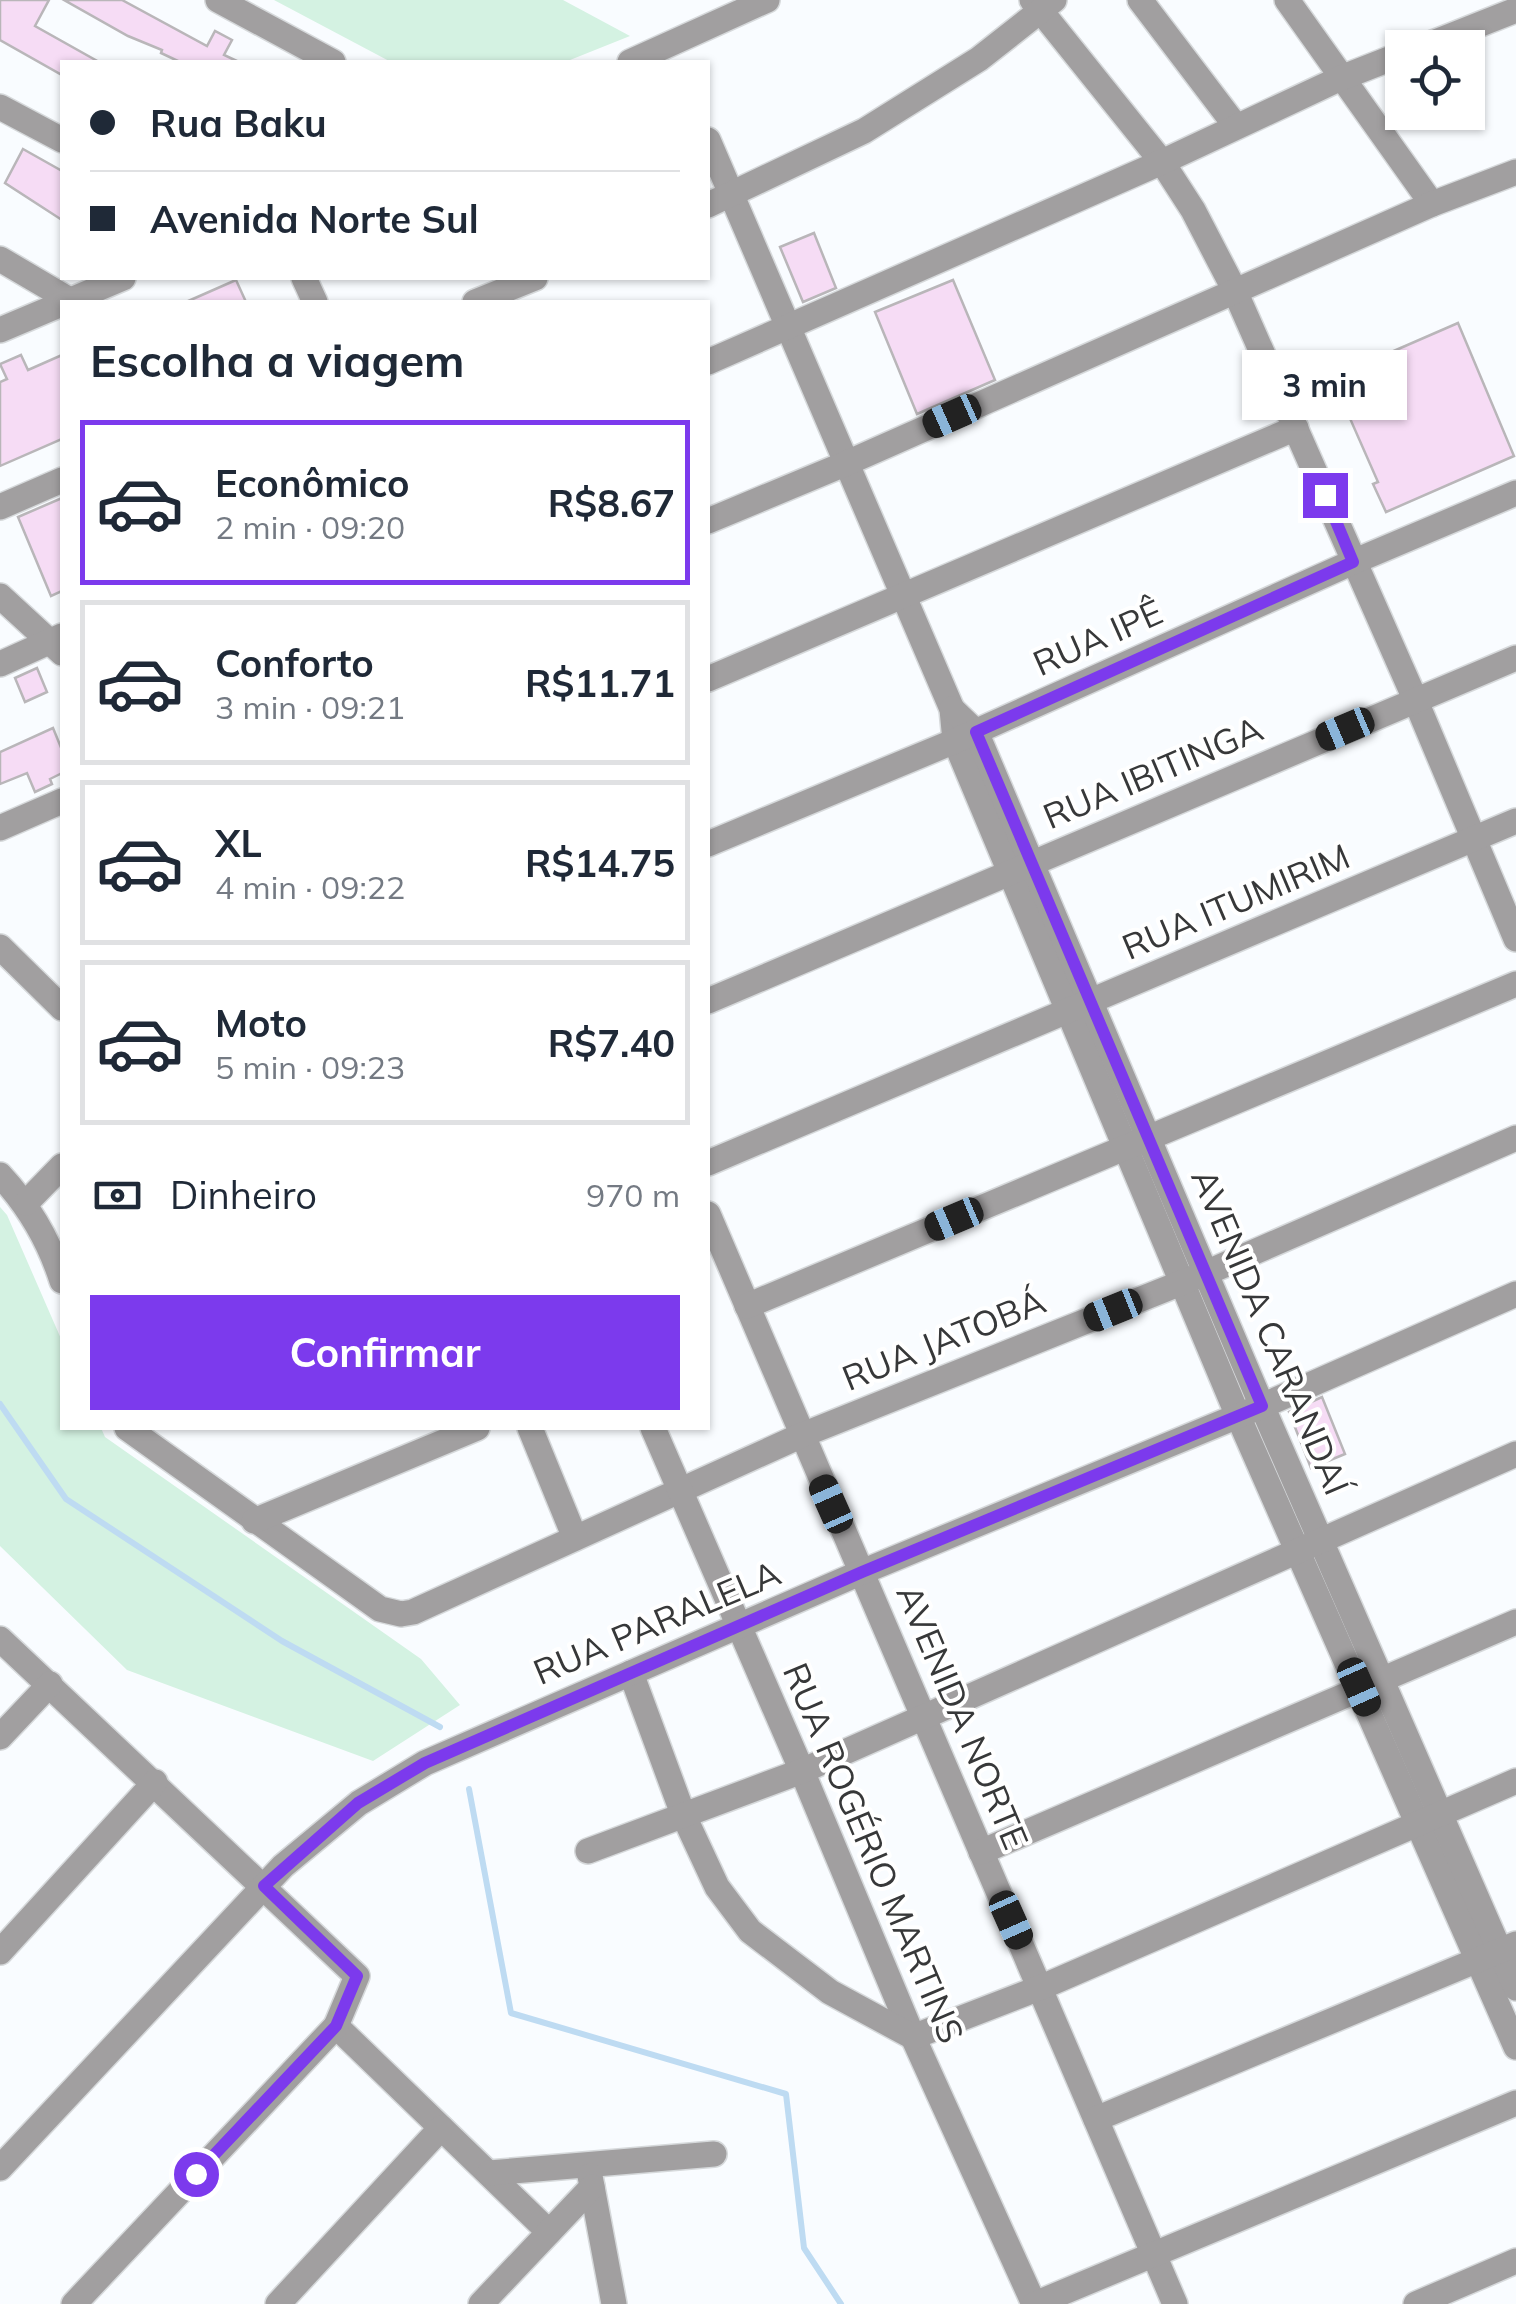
<!DOCTYPE html>
<html lang="pt">
<meta charset="utf-8">
<style>
body{margin:0;font-family:Mulish,sans-serif;background:#f2f2f3;color:#1f2937;height:100vh;display:flex;flex-direction:column;font-size:38px;white-space:nowrap}
*{box-sizing:border-box;margin:0}
p{font-size:32px;color:#747a83}
.icon{flex:none;width:55px;height:55px;fill:none;stroke:currentColor;stroke-width:2;stroke-linecap:round;stroke-linejoin:round}
.map{position:relative;flex:1;overflow:hidden}
.panel{position:absolute;left:60px;top:300px;width:650px;height:1130px;display:flex;flex-direction:column;background:#fff;border-radius:0px;box-shadow:0 2px 8px #0004}
.panel>*{flex:none}
.hud{position:absolute;left:60px;top:60px;width:650px;height:220px;border-radius:0px;box-shadow:0 2px 8px #0004;display:grid;align-content:center;height:220px;padding:0 30px;background:#fff}
.buttons{position:absolute;left:1385px;top:30px;display:grid;gap:20px}
.buttons a{display:grid;place-items:center;width:100px;height:100px;border-radius:0px;background:#fff;box-shadow:0 2px 8px #0004;font-size:50px}
.end{position:absolute;width:45px;height:45px;margin:-22px;border:12px solid #7c3aed;background:#fff;box-shadow:0 0 0 5px #fff}
.from{border-radius:50%}
.bubble{position:absolute;height:70px;border-radius:0px;background:#fff;box-shadow:0 2px 8px #0004;font-size:32px;font-weight:700;line-height:70px;text-align:center}
.car{position:absolute;width:30px;height:60px;margin:-30px -15px;border-radius:12px;box-shadow:0 0 8px 2px #0007;background:linear-gradient(#222 24%,#8ab4d8 0 40%,#222 0 76%,#8ab4d8 0 86%,#222 0)}
.hud b{display:flex;align-items:center;gap:35px;height:95px;font-size:38px}
.hud b+b{border-top:2px solid #e0e1e3}
.hud i{width:25px;height:25px;background:#1f2937}
ul{padding:0;list-style:none}
li{display:flex;align-items:center;gap:30px;height:165px;margin:0 20px 15px;padding:0 10px;border:5px solid #e0e1e3;border-radius:0px}
li div{flex:1}
li b{display:block;font-size:38px}
li em{font-style:normal;font-weight:700}
li.on{border-color:#7c3aed}
li>.icon{width:90px;height:90px;stroke-width:1.5}
h2{padding:0 30px;font-size:45px;line-height:120px}
.pay{display:flex;align-items:center;gap:25px;height:110px;padding:0 30px;font-size:38px}
.pay p{margin-inline-start:auto}
.button{display:flex;gap:20px;margin-top:auto;padding:20px 30px}
.button a{flex:1;height:115px;border-radius:0px;background:#7c3aed;color:#fff;font-size:40px;font-weight:700;line-height:115px;text-align:center}
.map>svg:first-child{display:block}
.green{fill:#d4f2e2}
.lines{fill:none;stroke-linecap:round;stroke-linejoin:round}
.stream{stroke:#bedbf2;stroke-width:6}
.building{fill:#f6dcf5;stroke:#b9b6b9;stroke-width:2.5}
.minor-casing{stroke:#d6d9db;stroke-width:28}
.minor{stroke:#a19fa0;stroke-width:25}
.route{stroke:#7c3aed;stroke-width:12}
.labels{text-anchor:middle;stroke-width:8;stroke-linejoin:round;paint-order:stroke}
.street-label{font-size:35px;fill:#373839;stroke:#fff}
</style>
<div class="map">
<svg width="1516" height="2304" viewBox="0 0 1516 2304">
<rect width="100%" height="100%" fill="#f9fcff"/>
<g class="green">
<path d="M274,0H563L630,36L565,62H391Z"/>
<path d="M0,1207L7,1215L62,1341V1428H101L105,1437L421,1659L460,1705L373,1761L127,1670L0,1546Z"/>
</g>
<g class="lines">
<g class="stream">
<path d="M0,1404L66,1499L282,1641L440,1727"/>
<path d="M469,1789L511,2013L786,2094L804,2248L841,2304"/>
</g>
</g>
<g class="building">
<path d="M0,0H49L35,26L99,62H62V75L0,40Z"/>
<path d="M64,0H122L207,46L215,31L232,40L224,55L239,62H180L161,53L162,50L128,36Z"/>
<path d="M23,149L62,171V220L5,183Z"/>
<path d="M814,233L836,288L803,302L780,247Z"/>
<path d="M236,280L246,302H186Z"/>
<path d="M953,280L995,380L917,414L875,312Z"/>
<path d="M1458,323L1514,456L1386,512L1373,484L1378,482L1345,407L1340,409L1327,380Z"/>
<path d="M21,355L28,370L62,355V439L0,466V382L7,379L0,364Z"/>
<path d="M62,498V591L51,596L18,517Z"/>
<path d="M37,668L47,692L25,702L15,678Z"/>
<path d="M53,728L62,750V773L50,779L52,784L35,792L27,773L0,784V752Z"/>
<path d="M1322,1397L1345,1454L1311,1468L1289,1412Z"/>
</g>
<g class="lines">
<g class="minor-casing">
<g id="minor">
<path d="M218,0L333,62"/>
<path d="M1032,0L1162,162L1193,210L1234,289L1415,699L1516,939"/>
<path d="M1140,0L1235,125"/>
<path d="M1287,0L1432,204"/>
<path d="M1420,48L1516,10"/>
<path d="M630,62L767,0"/>
<path d="M0,107L62,140"/>
<path d="M708,140L952,709L955,741L1238,1416L1516,2047"/>
<path d="M708,205L864,131L979,59L1054,0"/>
<path d="M0,259L68,299"/>
<path d="M304,278L315,302"/>
<path d="M475,302L535,278"/>
<path d="M0,330L123,278"/>
<path d="M708,362L1162,162L1341,78L1402,54"/>
<path d="M0,507L62,480"/>
<path d="M708,521L847,463L1432,204L1516,172"/>
<path d="M0,596L62,653"/>
<path d="M0,664L62,636"/>
<path d="M708,679L1296,428"/>
<path d="M952,709L976,732L1262,1406L1516,1988"/>
<path d="M0,828L62,801"/>
<path d="M708,844L955,741L1353,562L1516,493"/>
<path d="M0,947L62,1008"/>
<path d="M708,1001L1516,658"/>
<path d="M708,1163L1516,821"/>
<path d="M0,1175C29,1206 49,1240 62,1281"/>
<path d="M26,1203L62,1166"/>
<path d="M708,1214L1175,2304"/>
<path d="M747,1306L1516,984"/>
<path d="M127,1428L380,1609L401,1614L413,1612L800,1436L1206,1273L1516,1138"/>
<path d="M530,1428L575,1538"/>
<path d="M653,1428L802,1771L913,2037L1034,2304"/>
<path d="M254,1521L477,1428"/>
<path d="M0,1639L357,1976L336,2026L549,2232"/>
<path d="M631,1673L683,1814L717,1887L750,1931L830,1992L913,2037L1042,1987L1516,1781"/>
<path d="M0,1737L50,1684"/>
<path d="M588,1851L802,1771L1516,1454"/>
<path d="M981,1852L1516,1622"/>
<path d="M0,1952L155,1782"/>
<path d="M1096,2119L1516,1944"/>
<path d="M0,2168L283,1866L359,1803L425,1763L862,1572L1262,1406L1516,1294"/>
<path d="M489,2173L714,2154"/>
<path d="M590,2176L614,2304"/>
<path d="M74,2304L336,2026"/>
<path d="M278,2304L441,2128"/>
<path d="M481,2304L592,2187"/>
<path d="M1035,2304L1516,2103"/>
<path d="M1416,2304L1516,2261"/>
</g>
</g>
<use href="#minor" class="minor"/>
</g>
<g class="lines">
<path class="route" d="M196,2174L336,2026L357,1976L264,1886L358,1803L425,1763L862,1572L1262,1406L976,732L1353,562L1325,495"/>
</g>
<g class="labels">
<g class="street-label">
<text transform="translate(1098 638) rotate(-24)" y="12">RUA IPÊ</text>
<text transform="translate(1153 773) rotate(-23)" y="12">RUA IBITINGA</text>
<text transform="translate(1236 902) rotate(-23)" y="12">RUA ITUMIRIM</text>
<text transform="translate(1270 1332) rotate(67)" y="12">AVENIDA CARANDAÍ</text>
<text transform="translate(944 1340) rotate(-22)" y="12">RUA JATOBÁ</text>
<text transform="translate(657 1623) rotate(-23)" y="12">RUA PARALELA</text>
<text transform="translate(962 1717) rotate(67)" y="12">AVENIDA NORTE</text>
<text transform="translate(873 1853) rotate(67)" y="12">RUA ROGÉRIO MARTINS</text>
</g>
</g>
</svg>
<div class="buttons">
<a><svg class="icon" aria-label="locate" viewBox="0 0 24 24"><circle cx="12" cy="12" r="6"/><path d="M12 2v4M12 18v4M2 12h4M18 12h4"/></svg></a>
</div>
<i class="end from" style="left:196px;top:2174px"></i>
<i class="end" style="left:1325px;top:495px"></i>
<div class="bubble" style="left:1242px;top:350px;width:165px">3 min</div>
<i class="car" style="left:952px;top:416px;rotate:246deg"></i>
<i class="car" style="left:1345px;top:729px;rotate:247deg"></i>
<i class="car" style="left:954px;top:1219px;rotate:247deg"></i>
<i class="car" style="left:1113px;top:1310px;rotate:248deg"></i>
<i class="car" style="left:831px;top:1504px;rotate:336deg"></i>
<i class="car" style="left:1359px;top:1687px;rotate:156deg"></i>
<i class="car" style="left:1011px;top:1920px;rotate:156deg"></i>
<div class="hud">
<b><i class="from"></i>Rua Baku</b>
<b><i></i>Avenida Norte Sul</b>
</div>
<section class="panel">
<h2>Escolha a viagem</h2>
<ul>
<li class="on"><svg class="icon" aria-label="car" viewBox="0 0 24 24"><path d="M5 17H2v-5l4-1 3-4h7l3 4 3 1v5h-3M9 17h6M6 11h13"/><circle cx="7" cy="17" r="2"/><circle cx="17" cy="17" r="2"/></svg><div><b>Econômico</b><p>2 min · 09:20</p></div><em>R$8.67</em></li>
<li><svg class="icon" aria-label="car" viewBox="0 0 24 24"><path d="M5 17H2v-5l4-1 3-4h7l3 4 3 1v5h-3M9 17h6M6 11h13"/><circle cx="7" cy="17" r="2"/><circle cx="17" cy="17" r="2"/></svg><div><b>Conforto</b><p>3 min · 09:21</p></div><em>R$11.71</em></li>
<li><svg class="icon" aria-label="car" viewBox="0 0 24 24"><path d="M5 17H2v-5l4-1 3-4h7l3 4 3 1v5h-3M9 17h6M6 11h13"/><circle cx="7" cy="17" r="2"/><circle cx="17" cy="17" r="2"/></svg><div><b>XL</b><p>4 min · 09:22</p></div><em>R$14.75</em></li>
<li><svg class="icon" aria-label="car" viewBox="0 0 24 24"><path d="M5 17H2v-5l4-1 3-4h7l3 4 3 1v5h-3M9 17h6M6 11h13"/><circle cx="7" cy="17" r="2"/><circle cx="17" cy="17" r="2"/></svg><div><b>Moto</b><p>5 min · 09:23</p></div><em>R$7.40</em></li>
</ul>
<div class="pay"><svg class="icon" aria-label="cash" viewBox="0 0 24 24"><path d="M3 7h18v10H3z"/><circle cx="12" cy="12" r="2"/></svg>Dinheiro<p>970 m</p></div>
<div class="button"><a>Confirmar</a></div>
</section>
</div>
